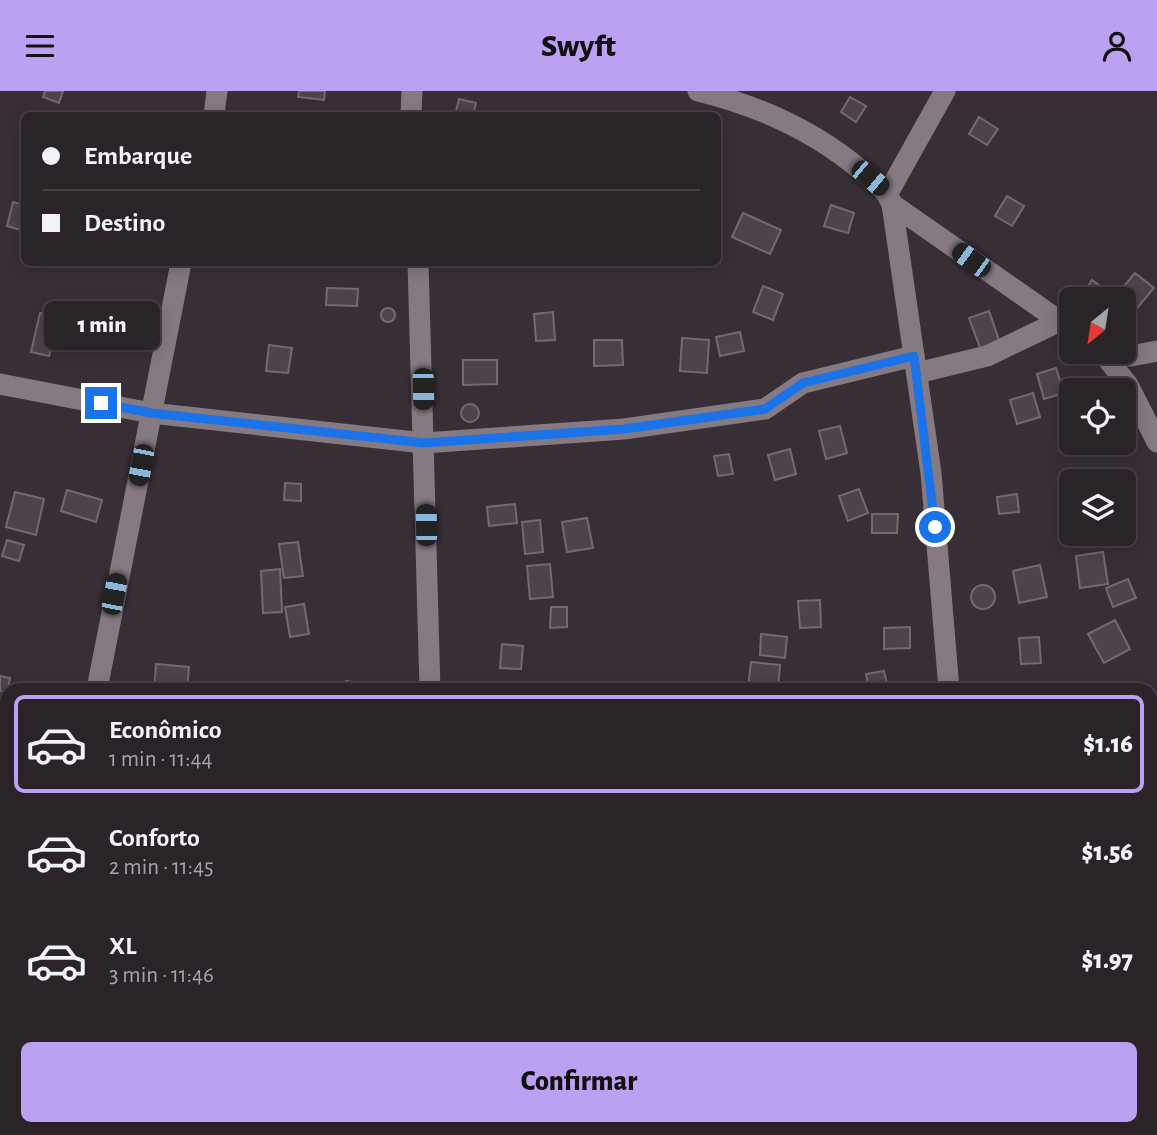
<!DOCTYPE html>
<html lang="pt">
<meta charset="utf-8">
<style>
body{margin:0;font-family:"Alegreya Sans",sans-serif;background:#322b30;color:#f1f3f6;height:100vh;display:flex;flex-direction:column;font-size:26px;white-space:nowrap}
*{box-sizing:border-box;margin:0}
p{font-size:23px;color:#a5a4a8}
.icon{flex:none;width:38px;height:38px;fill:none;stroke:currentColor;stroke-width:2;stroke-linecap:round;stroke-linejoin:round}
.map{position:relative;flex:1;overflow:hidden}
.details{position:absolute;left:0px;top:592px;width:1158px;height:453px;display:flex;flex-direction:column;background:#2a2328;border-radius:21px 21px 0 0;box-shadow:0 4px 18px #0003,0 0 0 2px #464045}
.details>*{flex:none}
.hud{position:absolute;left:21px;top:21px;width:700px;height:154px;border-radius:10px;box-shadow:0 4px 18px #0003,0 0 0 2px #464045;display:grid;align-content:center;height:154px;padding:0 21px;background:#2a2328}
.needle{width:46px;rotate:210deg}
.tools{position:absolute;left:1059px;top:196px;display:grid;gap:14px}
.tools a{display:grid;place-items:center;width:77px;height:77px;border-radius:10px;background:#2a2328;box-shadow:0 4px 18px #0003,0 0 0 2px #464045;font-size:35px}
.end{position:absolute;width:32px;height:32px;margin:-16px;border:9px solid #1a73e8;background:#fff;box-shadow:0 0 0 4px #fff}
.from{border-radius:50%}
.bubble{position:absolute;height:49px;border-radius:10px;background:#2a2328;box-shadow:0 4px 18px #0003,0 0 0 2px #464045;font-size:23px;font-weight:800;line-height:49px;text-align:center}
.car{position:absolute;width:21px;height:42px;margin:-21px -10px;border-radius:9px;box-shadow:0 0 5px 2px #0007;background:linear-gradient(#222 24%,#8ab4d8 0 40%,#222 0 76%,#8ab4d8 0 86%,#222 0)}
.hud b{display:flex;align-items:center;gap:24px;height:66px;font-size:26px}
.hud b+b{border-top:2px solid #464045}
.hud i{width:18px;height:18px;background:#f1f3f6}
ul{padding:12px 0 0;list-style:none}
li{display:flex;align-items:center;gap:21px;height:98px;margin:0 14px 10px;padding:0 7px;border:4px solid transparent;border-radius:10px}
li div{flex:1}
li b{display:block;font-size:26px}
li em{font-style:normal;font-weight:800}
li.active{border-color:#bca0f2}
li>.icon{width:63px;height:63px;stroke-width:1.5}
.button{display:flex;gap:14px;margin-top:auto;padding:14px 21px}
.button a{flex:1;height:80px;border-radius:10px;background:#bca0f2;color:#111;font-size:28px;font-weight:800;line-height:80px;text-align:center}
header{display:flex;justify-content:space-between;align-items:center;height:91px;padding:0 21px;background:#bca0f2;color:#111;font-size:32px;font-weight:800}
.map>svg:first-child{display:block}
.building{fill:#4d434a;stroke:#746971;stroke-width:2}
.lines{fill:none;stroke-linecap:round;stroke-linejoin:round}
.minor{stroke:#857a82;stroke-width:21}
.route{stroke:#1a73e8;stroke-width:9}
</style>
<header><svg class="icon" aria-label="menu" viewBox="0 0 24 24"><path d="M4 6h16M4 12h16M4 18h16"/></svg>Swyft<svg class="icon" aria-label="person" viewBox="0 0 24 24"><circle cx="12" cy="8" r="4"/><path d="M4 21q1-7 8-7t8 7"/></svg></header>
<div class="map">
<svg width="1157" height="1044" viewBox="0 0 1157 1044">
<rect width="100%" height="100%" fill="#382f36"/>
<g class="building">
<path d="M45,0H63L59,12L43,6Z"/>
<path d="M299,0H325L324,9L298,6Z"/>
<path d="M850,6L866,15L856,31L841,21Z"/>
<path d="M459,8L476,12L473,24H455Z"/>
<path d="M979,26L998,38L987,54L969,43Z"/>
<path d="M1007,105L1024,115L1012,135L995,125Z"/>
<path d="M13,111L24,114V140L7,135Z"/>
<path d="M831,114L854,122L848,142L824,135Z"/>
<path d="M743,122L781,139L770,163L732,146Z"/>
<path d="M1135,182L1154,197L1138,216L1119,201Z"/>
<path d="M1092,189L1104,198L1097,208L1085,200Z"/>
<path d="M763,195L783,203L773,229L753,221Z"/>
<path d="M327,197L358,198L357,215L326,214Z"/>
<circle cx="388" cy="224" r="7"/>
<path d="M989,220L1001,255L982,262L969,227Z"/>
<path d="M553,221L555,249L536,250L534,223Z"/>
<path d="M40,222L59,227L49,265L31,261Z"/>
<path d="M740,241L744,260L720,265L716,246Z"/>
<path d="M682,247L709,249L707,282L680,280Z"/>
<path d="M594,249H622L623,274L594,275Z"/>
<path d="M269,254L292,257L288,282L266,280Z"/>
<path d="M463,269H497V293L463,294Z"/>
<path d="M1056,277L1064,302L1044,308L1037,283Z"/>
<path d="M1033,302L1040,326L1017,333L1010,309Z"/>
<circle cx="470" cy="322" r="9"/>
<path d="M840,335L847,362L826,368L819,340Z"/>
<path d="M790,358L796,383L775,389L768,364Z"/>
<path d="M729,363L733,383L718,385L714,365Z"/>
<path d="M285,392L301,393V410L284,409Z"/>
<path d="M859,398L868,422L848,430L839,405Z"/>
<path d="M67,399L102,409L96,431L61,420Z"/>
<path d="M15,401L44,408L36,444L6,436Z"/>
<path d="M1017,403L1019,421L999,423L997,406Z"/>
<path d="M515,413L517,432L489,435L487,416Z"/>
<path d="M872,423H898L897,442H872Z"/>
<path d="M587,427L593,457L567,461L562,431Z"/>
<path d="M540,429L543,461L525,463L522,431Z"/>
<path d="M1072,443H1101V445L1074,449Z"/>
<path d="M7,449L24,454L19,470L2,465Z"/>
<path d="M298,451L303,485L284,487L279,453Z"/>
<path d="M1103,461L1108,493L1080,497L1076,465Z"/>
<path d="M550,473L553,506L530,508L527,475Z"/>
<path d="M1040,474L1047,506L1019,512L1013,480Z"/>
<path d="M280,478L282,521L263,522L261,480Z"/>
<path d="M1128,488L1136,507L1113,516L1106,497Z"/>
<circle cx="983" cy="506" r="12"/>
<path d="M820,509L821,536L800,537L798,510Z"/>
<path d="M304,513L309,543L290,546L285,516Z"/>
<path d="M551,516H567V536L550,537Z"/>
<path d="M1115,529L1130,558L1104,572L1088,543Z"/>
<path d="M910,536V557L884,558V537Z"/>
<path d="M761,543L787,546L785,567L760,564Z"/>
<path d="M1039,546L1041,572L1021,573L1019,547Z"/>
<path d="M502,553L523,555L521,578L500,577Z"/>
<path d="M751,571L780,574L778,598L748,597Z"/>
<path d="M156,573L189,576L187,598H154Z"/>
<path d="M884,580L888,597L869,598L866,583Z"/>
<path d="M0,585L10,587L7,602L0,600Z"/>
<path d="M346,590L375,594V598H345Z"/>
<rect x="0" y="812" width="7" height="26"/>
</g>
<g class="lines">
<g class="minor">
<path d="M698,0C760,15 815,40 863,81C875,91 886,98 892,113L1071,238"/>
<path d="M214,24L217,0"/>
<path d="M411,24L412,0"/>
<path d="M888,102L945,0"/>
<path d="M892,113L931,382L949,598"/>
<path d="M418,172L430,598"/>
<path d="M1102,261L1128,294L1157,351"/>
<path d="M1107,264L1131,265L1157,260"/>
<path d="M917,282L987,265L1060,230"/>
<path d="M0,293L151,322L424,352L624,338L765,318L803,292L914,265"/>
<path d="M97,598L181,172"/>
<path d="M0,1027H7"/>
<path d="M107,1038L171,1044"/>
<path d="M441,1038V1044"/>
<path d="M980,1038V1044"/>
<path d="M55,1044L56,1038"/>
</g>
</g>
<g class="lines">
<path class="route" d="M101,312L151,322L424,352L624,338L765,318L803,292L914,265L935,436"/>
</g>
</svg>
<div class="tools">
<a><svg class="needle" viewBox="-14 -14 28 28"><path d="M0-13l5 13h-10z" fill="#e53935"/><path d="M0 13l5-13h-10z" fill="#a5a4a8"/></svg></a>
<a><svg class="icon" aria-label="locate" viewBox="0 0 24 24"><circle cx="12" cy="12" r="6"/><path d="M12 2v4M12 18v4M2 12h4M18 12h4"/></svg></a>
<a><svg class="icon" aria-label="layers" viewBox="0 0 24 24"><path d="M12 4l9 5-9 5-9-5zM3 14l9 5 9-5"/></svg></a>
</div>
<i class="end from" style="left:935px;top:436px"></i>
<i class="end" style="left:101px;top:312px"></i>
<div class="bubble" style="left:44px;top:210px;width:116px">1 min</div>
<i class="car" style="left:870px;top:87px;rotate:130deg"></i>
<i class="car" style="left:971px;top:169px;rotate:306deg"></i>
<i class="car" style="left:423px;top:298px;rotate:179deg"></i>
<i class="car" style="left:141px;top:374px;rotate:191deg"></i>
<i class="car" style="left:426px;top:434px;rotate:359deg"></i>
<i class="car" style="left:114px;top:503px;rotate:11deg"></i>
<div class="hud">
<b><i class="from"></i>Embarque</b>
<b><i></i>Destino</b>
</div>
<section class="details">
<ul>
<li class="active"><svg class="icon" aria-label="car" viewBox="0 0 24 24"><path d="M5 17H2v-5l4-1 3-4h7l3 4 3 1v5h-3M9 17h6M6 11h13"/><circle cx="7" cy="17" r="2"/><circle cx="17" cy="17" r="2"/></svg><div><b>Econômico</b><p>1 min · 11:44</p></div><em>$1.16</em></li>
<li><svg class="icon" aria-label="car" viewBox="0 0 24 24"><path d="M5 17H2v-5l4-1 3-4h7l3 4 3 1v5h-3M9 17h6M6 11h13"/><circle cx="7" cy="17" r="2"/><circle cx="17" cy="17" r="2"/></svg><div><b>Conforto</b><p>2 min · 11:45</p></div><em>$1.56</em></li>
<li><svg class="icon" aria-label="car" viewBox="0 0 24 24"><path d="M5 17H2v-5l4-1 3-4h7l3 4 3 1v5h-3M9 17h6M6 11h13"/><circle cx="7" cy="17" r="2"/><circle cx="17" cy="17" r="2"/></svg><div><b>XL</b><p>3 min · 11:46</p></div><em>$1.97</em></li>
</ul>
<div class="button"><a>Confirmar</a></div>
</section>
</div>
